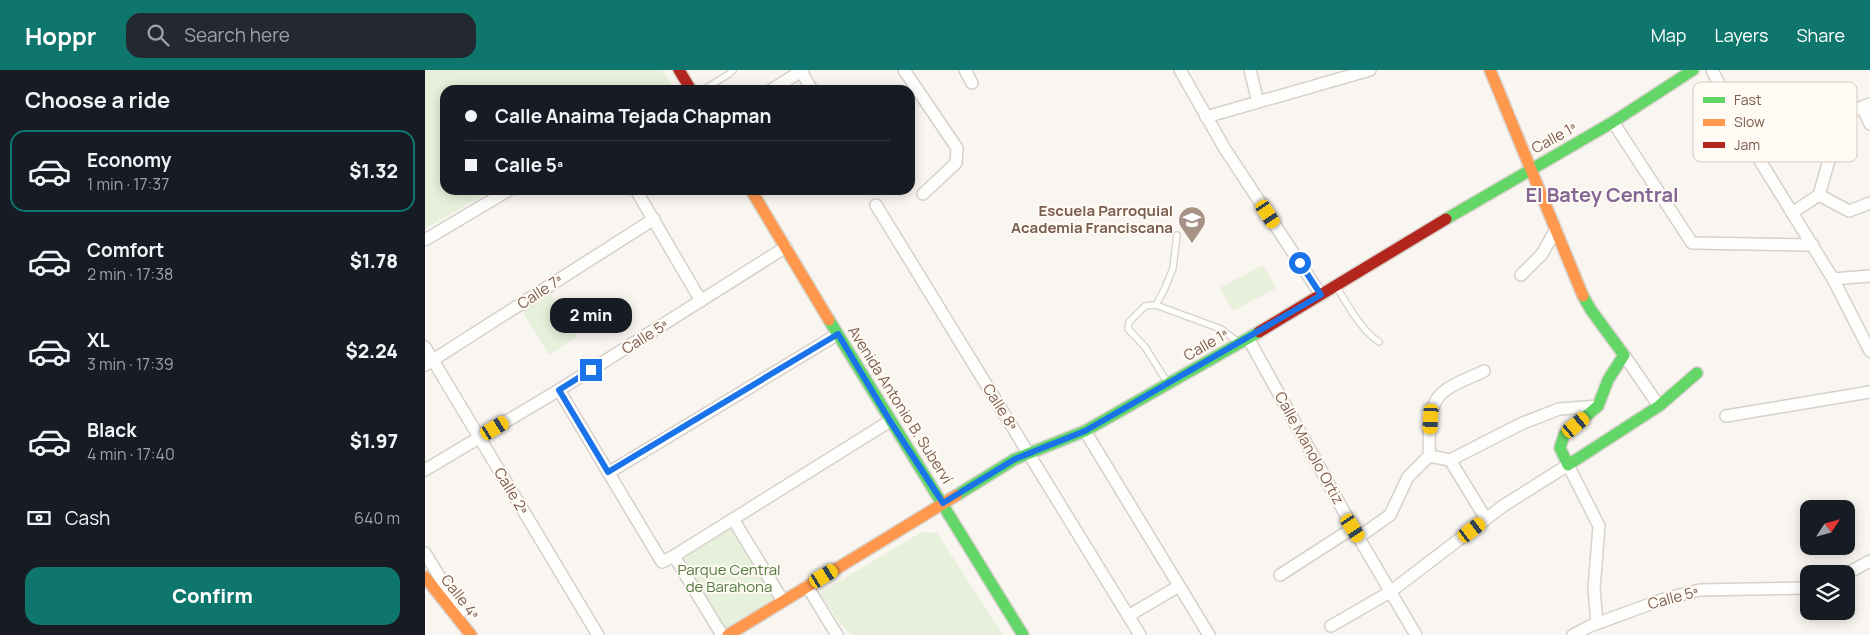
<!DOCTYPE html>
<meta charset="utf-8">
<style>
body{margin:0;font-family:Manrope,sans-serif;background:#242831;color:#f1f3f6;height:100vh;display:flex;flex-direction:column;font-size:19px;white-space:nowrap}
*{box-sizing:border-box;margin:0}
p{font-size:16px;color:#9ea1a6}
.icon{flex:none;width:28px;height:28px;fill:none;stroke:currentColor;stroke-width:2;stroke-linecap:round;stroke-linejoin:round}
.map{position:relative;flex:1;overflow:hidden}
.sheet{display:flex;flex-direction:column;background:#171b24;width:425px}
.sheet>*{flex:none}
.hud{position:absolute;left:15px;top:15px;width:475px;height:110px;border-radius:15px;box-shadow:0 2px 12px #0003;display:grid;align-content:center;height:110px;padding:0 25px;background:#171b24}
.needle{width:32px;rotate:54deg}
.fabs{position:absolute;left:1375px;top:430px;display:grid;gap:10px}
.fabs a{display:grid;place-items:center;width:55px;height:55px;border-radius:10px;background:#171b24;box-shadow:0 2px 12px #0003;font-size:25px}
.end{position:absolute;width:22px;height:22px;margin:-11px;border:6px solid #1a73e8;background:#fff;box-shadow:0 0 0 2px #fff}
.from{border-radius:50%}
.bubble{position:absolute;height:35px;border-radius:15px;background:#171b24;box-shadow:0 2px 12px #0003;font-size:16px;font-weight:800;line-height:35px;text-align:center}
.car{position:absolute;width:15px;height:30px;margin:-15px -8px;border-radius:6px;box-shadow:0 0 4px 1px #0007;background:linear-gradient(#f5c518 24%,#345 0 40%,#f5c518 0 76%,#345 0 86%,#f5c518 0)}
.hud b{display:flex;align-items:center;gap:18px;height:48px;font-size:19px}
.hud b+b{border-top:1px solid #363941}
.hud i{width:12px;height:12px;background:#f1f3f6}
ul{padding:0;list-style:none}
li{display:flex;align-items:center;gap:15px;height:82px;margin:0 10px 8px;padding:0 15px;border:2px solid transparent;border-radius:15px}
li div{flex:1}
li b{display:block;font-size:19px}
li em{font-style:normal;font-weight:800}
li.selected{border-color:#0f766e}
li>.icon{width:45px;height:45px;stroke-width:1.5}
h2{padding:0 25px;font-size:22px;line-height:60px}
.pay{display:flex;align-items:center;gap:12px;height:55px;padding:0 25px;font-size:19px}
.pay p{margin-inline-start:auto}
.action{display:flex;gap:10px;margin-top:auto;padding:10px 25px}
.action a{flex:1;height:58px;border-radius:15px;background:#0f766e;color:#fff;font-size:20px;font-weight:800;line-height:58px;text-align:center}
header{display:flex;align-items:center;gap:30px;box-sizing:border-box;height:70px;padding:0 25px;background:#0f766e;color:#fff}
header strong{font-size:24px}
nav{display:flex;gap:28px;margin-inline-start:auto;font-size:18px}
.search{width:350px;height:45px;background:#242831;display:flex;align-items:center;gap:12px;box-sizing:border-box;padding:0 18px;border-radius:15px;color:#9ea1a6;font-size:19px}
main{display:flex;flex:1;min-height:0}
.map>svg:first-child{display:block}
.green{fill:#e7f0db}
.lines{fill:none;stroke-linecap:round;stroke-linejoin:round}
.lane-casing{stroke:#d7d1cb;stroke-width:8}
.street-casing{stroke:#d7d1cb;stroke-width:14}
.fast-casing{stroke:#d9d2cb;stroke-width:14}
.slow-casing{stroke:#d9d2cb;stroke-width:14}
.jam-casing{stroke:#d9d2cb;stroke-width:14}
.lane{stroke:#fefefd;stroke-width:5.5}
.street{stroke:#fefefd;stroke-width:11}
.fast{stroke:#63d668;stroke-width:11}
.slow{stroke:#ff974d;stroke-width:11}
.jam{stroke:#b3261e;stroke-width:11}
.route{stroke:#1a73e8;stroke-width:6}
.labels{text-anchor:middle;stroke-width:4;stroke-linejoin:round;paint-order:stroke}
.street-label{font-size:15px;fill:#7a5c4d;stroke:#fffaf3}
.poi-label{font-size:15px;font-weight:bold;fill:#7a5c4d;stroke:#fffaf3;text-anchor:end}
.park-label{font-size:15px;fill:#537a41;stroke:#fffaf3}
.district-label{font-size:20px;font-weight:bold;fill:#846695;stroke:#fffaf3}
.key{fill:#fffaf3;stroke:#d7cbc1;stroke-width:1}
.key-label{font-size:14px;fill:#7a5c4d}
</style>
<header>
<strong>Hoppr</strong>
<div class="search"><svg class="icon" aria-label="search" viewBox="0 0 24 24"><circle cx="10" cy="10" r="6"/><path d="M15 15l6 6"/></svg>Search here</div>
<nav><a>Map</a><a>Layers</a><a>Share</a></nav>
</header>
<main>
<section class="sheet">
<h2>Choose a ride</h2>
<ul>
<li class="selected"><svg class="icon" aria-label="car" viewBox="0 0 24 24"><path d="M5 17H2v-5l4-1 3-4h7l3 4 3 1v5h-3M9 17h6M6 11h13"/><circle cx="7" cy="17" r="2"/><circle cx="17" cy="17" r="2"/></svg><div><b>Economy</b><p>1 min · 17:37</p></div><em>$1.32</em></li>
<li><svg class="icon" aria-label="car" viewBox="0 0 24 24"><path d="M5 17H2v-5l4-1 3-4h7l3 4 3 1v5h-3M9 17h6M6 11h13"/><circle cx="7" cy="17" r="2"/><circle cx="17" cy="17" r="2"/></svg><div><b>Comfort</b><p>2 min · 17:38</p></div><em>$1.78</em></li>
<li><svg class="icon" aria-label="car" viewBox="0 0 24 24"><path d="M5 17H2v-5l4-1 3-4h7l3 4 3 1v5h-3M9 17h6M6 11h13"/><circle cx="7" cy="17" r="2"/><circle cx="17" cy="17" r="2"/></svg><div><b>XL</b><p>3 min · 17:39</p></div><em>$2.24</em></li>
<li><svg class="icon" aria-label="car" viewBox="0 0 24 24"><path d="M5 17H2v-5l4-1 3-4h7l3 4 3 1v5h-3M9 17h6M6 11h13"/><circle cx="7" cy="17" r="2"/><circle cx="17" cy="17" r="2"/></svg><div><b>Black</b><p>4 min · 17:40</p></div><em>$1.97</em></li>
</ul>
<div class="pay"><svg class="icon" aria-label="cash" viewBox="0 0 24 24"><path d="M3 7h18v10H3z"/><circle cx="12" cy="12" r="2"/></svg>Cash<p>640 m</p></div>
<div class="action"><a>Confirm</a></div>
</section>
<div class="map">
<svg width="1445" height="565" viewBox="0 0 1445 565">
<rect width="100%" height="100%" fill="#f9f5f0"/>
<g class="green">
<path d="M0,0H237L246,15L237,20H20V120H67L0,159Z"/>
<path d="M838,195L851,218L808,241L795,218Z"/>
<path d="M124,222L152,267L124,285L96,239Z"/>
<path d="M307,458L351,529L301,560L258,489Z"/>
<path d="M497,462L512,463L578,565H426L416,554L395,523Z"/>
</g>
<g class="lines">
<g class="lane-casing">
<g id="lane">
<path d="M278,20L304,4L308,0"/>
<path d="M911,216C923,235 935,259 954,272"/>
<path d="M731,235L796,259L813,272"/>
<path d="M742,312L720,277L703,259L704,252L720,236L731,235L740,218L748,198L752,165"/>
</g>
</g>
<g class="street-casing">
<g id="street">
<path d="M479,0L532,78L531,93L498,124"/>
<path d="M540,0L547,13"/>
<path d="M755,0L800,79L896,225"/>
<path d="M825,0L833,32"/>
<path d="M1287,0L1321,68L1408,209L1445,281"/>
<path d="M376,1L387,20"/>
<path d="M346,20L378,0"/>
<path d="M1437,37L1445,54"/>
<path d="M781,47L945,0"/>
<path d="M1188,52L1267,173L1388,175"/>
<path d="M211,120L276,231"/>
<path d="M1394,125L1424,141L1445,133"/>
<path d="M451,135L715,565"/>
<path d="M1367,143L1394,125L1412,62L1427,41L1445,34"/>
<path d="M0,170L84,120"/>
<path d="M1096,205L1117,184L1131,159"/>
<path d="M1408,209L1445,206"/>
<path d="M823,268L928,458L991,565"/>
<path d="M0,277L173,565"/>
<path d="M1199,285L1234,336"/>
<path d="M0,295L229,149"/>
<path d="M134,320L237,492L249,486L465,351"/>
<path d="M1301,346L1445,322"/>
<path d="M660,361L784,565"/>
<path d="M1004,386L1025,390L1098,353L1134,339L1173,336"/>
<path d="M1025,390L1061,449"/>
<path d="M0,400L134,320L361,177"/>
<path d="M183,403L413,264"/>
<path d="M308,449L358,531"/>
<path d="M934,467L965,445L983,407L1004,386C1005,368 1002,345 1012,329C1020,316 1045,308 1059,301"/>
<path d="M0,483L36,542"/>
<path d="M249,486L297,565"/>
<path d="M1421,504L1445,491"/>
<path d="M855,505L928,458"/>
<path d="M382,516L412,565"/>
<path d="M703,546L754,516"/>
<path d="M906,556L965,522L1078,436L1143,395L1174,456L1169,519L1172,553"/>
<path d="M1148,565L1165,556L1239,529L1275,520L1384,518"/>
</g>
</g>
<g class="fast-casing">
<g id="fast">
<path d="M1021,149L1188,52L1268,0"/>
<path d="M1158,226L1166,240L1199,285L1183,310L1173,336L1139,365L1135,378L1143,395L1234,336L1272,303"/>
<path d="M404,250L598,565"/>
<path d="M532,425L590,389L660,361L834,262"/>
</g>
</g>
<g class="slow-casing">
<g id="slow">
<path d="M1065,0L1158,226"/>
<path d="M326,120L404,250"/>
<path d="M0,507L46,565"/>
<path d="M303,565L532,425"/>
</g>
</g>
<g class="jam-casing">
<g id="jam">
<path d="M254,0L266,20"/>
<path d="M834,262L1021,149"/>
</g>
</g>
<use href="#lane" class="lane"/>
<use href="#street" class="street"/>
<use href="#fast" class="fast"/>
<use href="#slow" class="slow"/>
<use href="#jam" class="jam"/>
</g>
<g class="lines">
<path class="route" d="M166,300L134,320L183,402L413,264L465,351L518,433L590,389L660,361L896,225L875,193"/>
</g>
<defs>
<g id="school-pin" transform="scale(1.4375)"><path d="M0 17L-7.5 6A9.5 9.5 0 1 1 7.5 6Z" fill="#a69286" stroke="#fffaf3"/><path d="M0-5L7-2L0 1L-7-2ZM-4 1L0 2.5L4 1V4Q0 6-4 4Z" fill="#fff"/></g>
</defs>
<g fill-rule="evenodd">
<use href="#school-pin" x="767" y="150"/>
</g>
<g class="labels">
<g class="street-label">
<text transform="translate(1129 68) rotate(-29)" y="5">Calle 1ª</text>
<text transform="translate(115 222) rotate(-33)" y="5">Calle 7ª</text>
<text transform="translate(220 267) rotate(-32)" y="5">Calle 5ª</text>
<text transform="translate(781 275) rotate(-30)" y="5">Calle 1ª</text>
<text transform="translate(475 335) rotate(58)" y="5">Avenida Antonio B. Suberví</text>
<text transform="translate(575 337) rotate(58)" y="5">Calle 8ª</text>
<text transform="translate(884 378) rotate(61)" y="5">Calle Manolo Ortiz</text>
<text transform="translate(86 421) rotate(59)" y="5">Calle 2ª</text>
<text transform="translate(35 527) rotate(52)" y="5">Calle 4ª</text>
<text transform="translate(1248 528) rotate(-15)" y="5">Calle 5ª</text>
</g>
<g class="poi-label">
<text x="748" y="146">Escuela Parroquial<tspan x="748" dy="17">Academia Franciscana</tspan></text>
</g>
<g class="park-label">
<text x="304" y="505">Parque Central<tspan x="304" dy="17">de Barahona</tspan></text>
</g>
<g class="district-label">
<text x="1177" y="132">El Batey Central</text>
</g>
</g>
<rect x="1268" y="12" width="164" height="80" rx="8" class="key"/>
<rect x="1278" y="27" width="22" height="6" fill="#63d668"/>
<rect x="1278" y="49" width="22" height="7" fill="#ff974d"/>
<rect x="1278" y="72" width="22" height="6" fill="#b3261e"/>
<g class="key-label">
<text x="1309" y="35">Fast</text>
<text x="1309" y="57">Slow</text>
<text x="1309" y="80">Jam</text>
</g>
</svg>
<div class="fabs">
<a><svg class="needle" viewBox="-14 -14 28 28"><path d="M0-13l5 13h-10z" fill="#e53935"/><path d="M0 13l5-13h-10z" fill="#9ea1a6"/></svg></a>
<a><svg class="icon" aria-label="layers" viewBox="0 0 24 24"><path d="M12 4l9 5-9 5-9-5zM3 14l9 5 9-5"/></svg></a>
</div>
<i class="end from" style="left:875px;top:193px"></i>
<i class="end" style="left:166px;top:300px"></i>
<div class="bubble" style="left:125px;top:228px;width:82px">2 min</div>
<i class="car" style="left:843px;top:144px;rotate:147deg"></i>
<i class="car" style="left:1006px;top:349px;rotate:183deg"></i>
<i class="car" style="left:1151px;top:355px;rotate:50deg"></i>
<i class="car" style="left:70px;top:358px;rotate:59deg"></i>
<i class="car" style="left:928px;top:458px;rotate:147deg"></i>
<i class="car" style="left:1047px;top:460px;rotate:53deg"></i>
<i class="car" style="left:399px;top:506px;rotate:59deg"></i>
<div class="hud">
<b><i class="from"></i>Calle Anaima Tejada Chapman</b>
<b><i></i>Calle 5ª</b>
</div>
</div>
</main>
